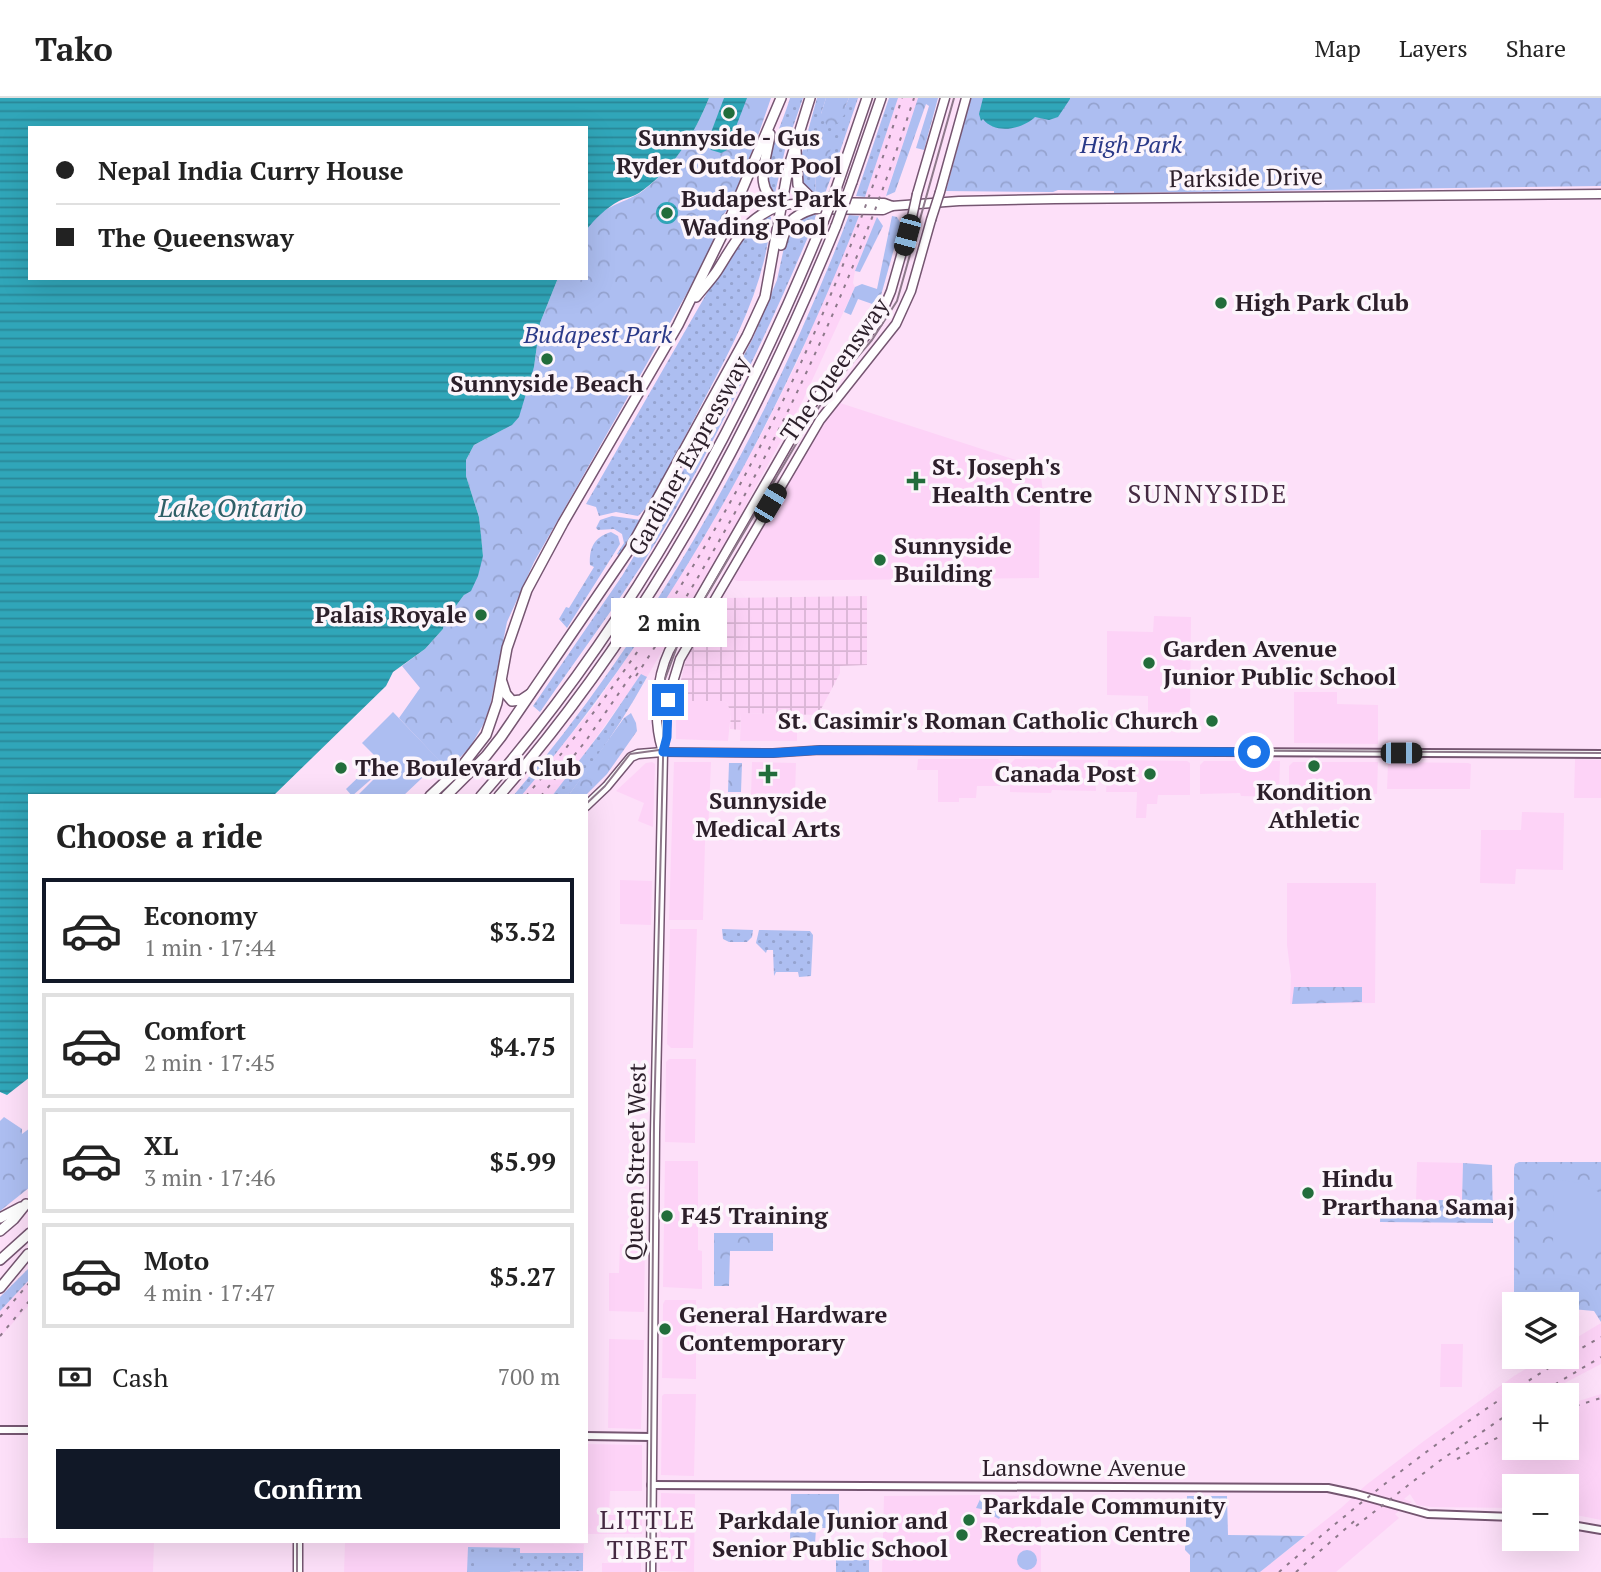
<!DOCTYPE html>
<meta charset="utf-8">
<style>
body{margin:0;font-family:"PT Serif",serif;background:#f2f2f2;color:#222;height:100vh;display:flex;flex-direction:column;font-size:26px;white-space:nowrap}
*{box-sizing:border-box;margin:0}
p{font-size:23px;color:#767676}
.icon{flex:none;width:38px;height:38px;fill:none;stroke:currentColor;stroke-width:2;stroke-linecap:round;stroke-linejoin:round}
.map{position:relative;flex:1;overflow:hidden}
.panel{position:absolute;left:28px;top:696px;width:560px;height:749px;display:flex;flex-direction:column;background:#fff;border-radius:0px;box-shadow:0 7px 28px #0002}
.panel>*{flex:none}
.guide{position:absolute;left:28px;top:28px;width:560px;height:154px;border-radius:0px;box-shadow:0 7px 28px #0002;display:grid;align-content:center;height:154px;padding:0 28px;background:#fff}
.tools{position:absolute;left:1502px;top:1194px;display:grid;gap:14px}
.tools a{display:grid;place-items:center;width:77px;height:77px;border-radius:0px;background:#fff;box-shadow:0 7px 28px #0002;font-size:35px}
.end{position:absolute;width:32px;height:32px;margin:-16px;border:9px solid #1a73e8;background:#fff;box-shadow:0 0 0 4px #fff}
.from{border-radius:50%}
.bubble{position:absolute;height:49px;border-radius:0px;background:#fff;box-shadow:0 7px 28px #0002;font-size:23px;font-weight:700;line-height:49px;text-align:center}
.car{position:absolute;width:21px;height:42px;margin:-21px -10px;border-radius:9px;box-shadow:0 0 5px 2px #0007;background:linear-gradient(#222 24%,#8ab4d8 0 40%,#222 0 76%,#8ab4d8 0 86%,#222 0)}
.guide b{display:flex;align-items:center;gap:24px;height:66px;font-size:26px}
.guide b+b{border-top:2px solid #e0e0e0}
.guide i{width:18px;height:18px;background:#222}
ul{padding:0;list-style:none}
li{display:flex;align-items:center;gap:21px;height:105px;margin:0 14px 10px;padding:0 14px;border:4px solid #e0e0e0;border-radius:0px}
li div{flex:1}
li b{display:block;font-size:26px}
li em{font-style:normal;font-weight:700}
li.current{border-color:#111827}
li>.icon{width:63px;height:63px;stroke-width:1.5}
h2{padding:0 28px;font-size:32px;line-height:84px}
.pay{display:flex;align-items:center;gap:18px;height:77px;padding:0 28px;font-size:26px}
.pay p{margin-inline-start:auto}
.cta{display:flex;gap:14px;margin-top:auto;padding:14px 28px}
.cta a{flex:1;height:80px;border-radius:0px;background:#111827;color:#fff;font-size:28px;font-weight:700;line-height:80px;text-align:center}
header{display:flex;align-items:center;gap:42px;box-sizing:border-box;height:98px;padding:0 35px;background:#fff;border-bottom:2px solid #e0e0e0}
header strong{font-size:33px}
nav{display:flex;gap:38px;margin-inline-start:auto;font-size:24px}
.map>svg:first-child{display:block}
.built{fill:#fdd3f7}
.industrial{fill:url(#industrial-grid)}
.grass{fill:url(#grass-dots)}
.forest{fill:url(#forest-crowns)}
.pitch{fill:#adbef1}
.water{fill:url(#water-rules)}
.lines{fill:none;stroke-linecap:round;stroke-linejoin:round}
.minor-casing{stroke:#755671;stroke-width:10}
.major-casing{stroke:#755671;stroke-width:11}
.highway-casing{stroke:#755671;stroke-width:12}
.minor{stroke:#fff;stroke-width:6}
.major{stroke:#fff;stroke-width:8}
.highway{stroke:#fff;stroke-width:9}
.tram{stroke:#8d788a;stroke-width:2}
.rail{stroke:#8d788a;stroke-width:2;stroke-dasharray:3.5 7;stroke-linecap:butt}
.major-bridge-casing{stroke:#755671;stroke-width:11;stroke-linecap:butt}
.highway-bridge-casing{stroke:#755671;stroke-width:12;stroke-linecap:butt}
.major-bridge{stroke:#fff;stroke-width:8}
.highway-bridge{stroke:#fff;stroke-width:9}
.route{stroke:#1a73e8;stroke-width:9}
.poi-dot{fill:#226d3b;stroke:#fcf5fb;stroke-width:2.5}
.labels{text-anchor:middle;stroke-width:7;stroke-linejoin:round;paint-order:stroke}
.poi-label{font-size:24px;font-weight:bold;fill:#2c1f2a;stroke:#fcf5fb;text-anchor:start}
.park-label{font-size:24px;font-style:italic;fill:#2a3988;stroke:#fcf5fb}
.street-label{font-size:24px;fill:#2c1f2a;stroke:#fcf5fb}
.neighbourhood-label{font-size:26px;letter-spacing:2px;fill:#452a42;stroke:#fcf5fb}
.water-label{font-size:26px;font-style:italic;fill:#2f5f67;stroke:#fcf5fb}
</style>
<header>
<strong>Tako</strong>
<nav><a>Map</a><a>Layers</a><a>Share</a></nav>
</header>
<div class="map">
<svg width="1601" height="1474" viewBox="0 0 1601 1474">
<defs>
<pattern id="industrial-grid" width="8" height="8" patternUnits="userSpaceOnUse" patternTransform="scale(1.75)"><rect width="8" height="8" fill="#fdd3f7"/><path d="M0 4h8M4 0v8" fill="none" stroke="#d9b5d4"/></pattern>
<pattern id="grass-dots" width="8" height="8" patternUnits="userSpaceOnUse" patternTransform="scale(1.75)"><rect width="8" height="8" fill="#adbef1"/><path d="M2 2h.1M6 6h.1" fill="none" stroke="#95a3cf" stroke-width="1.8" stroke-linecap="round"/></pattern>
<pattern id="forest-crowns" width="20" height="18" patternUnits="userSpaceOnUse" patternTransform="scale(1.75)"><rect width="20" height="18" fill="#adbef1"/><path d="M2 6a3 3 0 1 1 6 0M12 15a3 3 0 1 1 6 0" fill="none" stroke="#95a3cf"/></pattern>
<pattern id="water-rules" width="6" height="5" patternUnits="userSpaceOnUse" patternTransform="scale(1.75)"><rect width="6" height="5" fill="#30a6b9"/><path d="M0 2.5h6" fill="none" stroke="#298797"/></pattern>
</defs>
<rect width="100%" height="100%" fill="#fde0f9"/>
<g class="built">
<path d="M898,0H918L885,100L865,99Z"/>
<path d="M859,118L877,119L855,173L853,185L855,189L803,302L733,431L647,579L641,577L565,683L552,698H521L595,607L647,530L707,434L762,335L798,262Z"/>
<path d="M837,304L1040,370L1043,395L1040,410L1039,480L738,483L734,482L733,478Z"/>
<path d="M1154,518L1191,519L1190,614H1148V598L1107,597V533L1153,534Z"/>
<path d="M1294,594H1337V606L1378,607V646L1294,645Z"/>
<path d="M676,603H723L727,605L731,615L728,643L676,641Z"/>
<path d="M741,615L797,616V643H740Z"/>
<path d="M918,661H998L1001,664V688H977L976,700H959V704H938V672H917Z"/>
<path d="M1015,661L1095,662L1096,693L1052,692L1051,695L1010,694V666Z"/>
<path d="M1575,661L1601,662V700H1574Z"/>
<path d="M1108,662L1187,663L1190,665V697H1158L1157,706H1147L1146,720H1136L1137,694H1106Z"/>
<path d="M1204,663H1280L1279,699L1241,698L1240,695L1200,696V667Z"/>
<path d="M652,664L655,666L653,729L638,723L644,705L616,693L646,665Z"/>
<path d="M674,664H711L708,735L705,744L703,822H669Z"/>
<path d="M752,664L796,665L795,698L751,697Z"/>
<path d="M1293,664H1378L1377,696L1289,699V668Z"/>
<path d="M1388,664L1468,665L1471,666L1470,691H1387Z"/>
<path d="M1522,714L1564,715L1563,772L1516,771L1515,786L1480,785L1481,732H1521Z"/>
<path d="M620,782L652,783L651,827L620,826Z"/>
<path d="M1287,785H1376L1375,905L1290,906L1291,878L1287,847Z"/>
<path d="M670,831H697L693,950H671L667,946Z"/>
<path d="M669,961H696L695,1045L665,1044L666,964Z"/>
<path d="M665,1063H698V1152L702,1153V1191L663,1189Z"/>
<path d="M1417,1064L1463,1065L1462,1103L1439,1102V1106L1416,1105Z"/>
<path d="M620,1146L645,1147L644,1214L609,1213V1175H619Z"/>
<path d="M30,1181V1206L0,1239V1213Z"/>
<path d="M665,1202H696V1281L662,1280L663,1206Z"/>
<path d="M1601,1225V1266L1542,1297H1514V1349H1566V1307L1601,1296V1422L1566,1415V1388H1514V1410L1432,1409L1417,1407L1410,1396L1404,1401L1412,1404L1395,1416L1399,1420L1336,1474H1260L1341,1410L1366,1387L1424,1343L1514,1278L1547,1258H1566V1246Z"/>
<path d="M609,1241L644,1242L641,1331L608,1330Z"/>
<path d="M1441,1246H1463L1462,1289H1440Z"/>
<path d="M664,1296H696L694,1378L661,1377L662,1298Z"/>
<path d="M586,1346L642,1347V1393H610L609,1417H642V1436H586Z"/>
<path d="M661,1395L695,1396L694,1474L660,1473Z"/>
<path d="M978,1397L1041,1398V1474H882L884,1398Z"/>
<path d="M0,1440H30V1444H154L153,1474H0Z"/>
<path d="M345,1444L584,1446L583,1474H344Z"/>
<rect x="602" y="1465" width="39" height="9"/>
</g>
<path class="industrial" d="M867,498V567L840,568V575L818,617L741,615L740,632L730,631L731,615L727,605L723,603H676L686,561L724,500Z"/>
<g class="grass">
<path d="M790,0H803L785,52L775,95L770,96C761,63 781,31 790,0Z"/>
<path d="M817,0H826L821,16L845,9L849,0H858L833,74L828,61L815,75L816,97L802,85L800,67L802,55Z"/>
<path d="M889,0H898L865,99L856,98Z"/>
<path d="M766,116L771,119C766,184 737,240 707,296C688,333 668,370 649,407L638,418L616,414L599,418L596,409L586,406L739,139Z"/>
<path d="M812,116L816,117L813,127C771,227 725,325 671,419C632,487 584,550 540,614L533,608L622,478L667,403L753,240L777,182L788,131L797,121Z"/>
<path d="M849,117L859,118C777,327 667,526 521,698H513C658,527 769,326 849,117Z"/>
<path d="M612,418L641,422L619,457L617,456L624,445L622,436L614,431L598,432L596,430L600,422Z"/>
<path d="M611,434L618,438L620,446L567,530L559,521L566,509L569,510L594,469L590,467C589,450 594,439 611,434Z"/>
<path d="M641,576L647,579C624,621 597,660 568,698H552L605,629Z"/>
<path d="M722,831L753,832L752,839L747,844H729L723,841Z"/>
<path d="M759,832L810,833L813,837L811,878L799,879L798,874H776L774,878L773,852H767L766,855L756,845Z"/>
<path d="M30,1169V1181L0,1213V1199Z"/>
<path d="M468,1449L520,1450V1455H583V1473L467,1474Z"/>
<rect x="836" y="1462" width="33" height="12"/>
</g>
<g class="forest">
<path d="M709,0H771L754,49L729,109L717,126L716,138L687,195L534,464L507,524L490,608L483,627L470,649L448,672L399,620L420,590L402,568L425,551L443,531L444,524L464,497L483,458L479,419L466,378V362L474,347L504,331L534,269L540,225L558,180H586C586,169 583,141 587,131C596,110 624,105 640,95C673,71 694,37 709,0Z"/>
<path d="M826,0H849L845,9V16L834,29L827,28L821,16Z"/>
<path d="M918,0H938L924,52L916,50L929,8L926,6L895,94L886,98Z"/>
<path d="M971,0H1601V88L1114,95V93L1058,92L1053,94L946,93Z"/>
<path d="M815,35L834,38L828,61L833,74L824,98L816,97L815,75L806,67L808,48Z"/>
<path d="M892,118L897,119L901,126L878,208L858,201L851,217L844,214L855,189L862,186L877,191Z"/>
<path d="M877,119L883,128L860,174L855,173Z"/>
<path d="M631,615L636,625L637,633L607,676L585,698H568L624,620Z"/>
<path d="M729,665H742L741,694H728Z"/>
<path d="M1294,889H1362V904L1292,906Z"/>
<path d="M4,1019L22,1031V1036L30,1030V1089L0,1113V1023Z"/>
<path d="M1519,1064H1601V1224L1594,1213L1572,1211L1568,1197L1514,1196V1070L1515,1066Z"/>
<path d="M1463,1065L1492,1067L1493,1125L1380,1124L1381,1105L1438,1106L1439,1102L1462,1103Z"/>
<path d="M714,1135H773V1153H730L729,1188H714Z"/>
<path d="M791,1396H839V1430H816L815,1446H803L802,1453H795V1448L790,1443Z"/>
<path d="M1187,1398H1227L1228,1437L1305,1438L1260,1474H1190V1457L1185,1452Z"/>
</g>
<g class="pitch">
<path d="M393,614L440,663L403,698H357L386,669L362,645Z"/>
<path d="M369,669L376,677L352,698L346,691Z"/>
<path d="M1554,1082C1572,1083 1586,1084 1601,1096V1149H1555L1553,1147Z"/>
<path d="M982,1397L986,1401L1005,1409L999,1421L981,1411L976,1410Z"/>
<circle cx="1027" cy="1462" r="10"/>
<rect x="474" y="1455" width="36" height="19"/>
</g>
<g class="water">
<path d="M0,0H709C694,37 673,72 639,95C633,99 625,100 619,103C606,110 595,121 586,132V30H30V180H558L540,225L534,269L519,319L512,327L474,347L466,362V378L479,419L481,437L483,458L478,478L471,493L464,497L444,524L443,531L425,551L393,574L386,588L273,698H30V979L7,997L0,994Z"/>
<path d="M724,0H747L727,52L721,55L711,52L707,45Z"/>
<path d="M983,0H1070V1L1058,19L1049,22L1035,19C1023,31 995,37 983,21L981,23L979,16Z"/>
<circle cx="667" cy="115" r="11"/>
</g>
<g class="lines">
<g class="minor-casing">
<g id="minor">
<path d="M663,654L773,655L820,652L1601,656"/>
<path d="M0,1332H30"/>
<path d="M586,1338L651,1339"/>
<path d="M651,1387L1328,1390L1356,1396L1428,1416L1514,1419"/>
<path d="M1566,1426L1601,1432"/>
</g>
</g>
<g class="major-casing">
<g id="major">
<path d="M940,94L966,0"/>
<path d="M917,96L945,0"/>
<path d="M781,107L821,104L884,105L892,108L959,103L1055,101L1601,96"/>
<path d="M808,111L883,112L892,108"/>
<path d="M662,651C653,621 656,581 669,553L806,315L835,274L878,224L891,193L912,119"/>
<path d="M586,708L607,688L631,659L638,656L663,654"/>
<path d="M298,1474V1444"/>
<path d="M651,1474L655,1036L663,654L669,597L680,561L820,322L896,226L911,193L931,122"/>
</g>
</g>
<g class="highway-casing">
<g id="highway">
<path d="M770,36C767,62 751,91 781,107"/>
<path d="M796,52L798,87L809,98L821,104"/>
<path d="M852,84L881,0"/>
<path d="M835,94L867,0"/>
<path d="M781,147C786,126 791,118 813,111"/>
<path d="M696,199C703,190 711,182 717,173C737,142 744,121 781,107"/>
<path d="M502,584L506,596L512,603L521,602L530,596"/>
<path d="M430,698L462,668L486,637L497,605L507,550L527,492L563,425L678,227L728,125L781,0"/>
<path d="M446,698L486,658L501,639L631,449L747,238L765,199L788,71L810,0"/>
<path d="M481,698C630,528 738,332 823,124"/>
<path d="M499,698C646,530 752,333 836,128"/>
<path d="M0,1120L21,1109"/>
<path d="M0,1133L14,1121L26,1106"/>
<path d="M0,1162L30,1135"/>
<path d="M0,1190L28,1156"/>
</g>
</g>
<use href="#minor" class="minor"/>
<use href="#major" class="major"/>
<use href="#highway" class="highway"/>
<g class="tram">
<path d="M586,706L605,688L630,656L659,652L777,653L829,650L1601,655"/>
<path d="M297,1474V1444"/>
<path d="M650,1474L654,1025L665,581L678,546L812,319L841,278L872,242L897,203L954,0"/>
</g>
<g class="rail">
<path d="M636,578C755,398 848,206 914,0"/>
<path d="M526,698C699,498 824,252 902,0"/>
<path d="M541,698L585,644L637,569"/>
<path d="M0,1219L30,1184"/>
<path d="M0,1238L30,1202"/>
<path d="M1537,1297L1601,1259"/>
<path d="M1566,1311L1601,1300"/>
<path d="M1457,1361L1514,1331"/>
<path d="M1356,1428L1438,1364L1514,1312"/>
<path d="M1279,1474C1380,1386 1484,1305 1601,1239"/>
<path d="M1296,1474L1359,1419"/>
</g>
<g class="major-bridge-casing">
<g id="major-bridge">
<path d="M912,119L917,96"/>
<path d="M931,122L940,94"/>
</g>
</g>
<g class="highway-bridge-casing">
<g id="highway-bridge">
<path d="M823,124L835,94"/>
<path d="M836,128L852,84"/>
</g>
</g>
<use href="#major-bridge" class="major-bridge"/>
<use href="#highway-bridge" class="highway-bridge"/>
</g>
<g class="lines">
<path class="route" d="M668,602L667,639L663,654L773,655L820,652L1254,654"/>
</g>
<g class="poi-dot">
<circle cx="729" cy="15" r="7"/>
<circle cx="667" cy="115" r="7"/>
<circle cx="1221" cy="205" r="7"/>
<circle cx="547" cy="261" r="7"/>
<path d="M912.5 372.5h7v7h7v7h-7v7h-7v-7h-7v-7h7z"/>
<circle cx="880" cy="462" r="7"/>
<circle cx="481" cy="517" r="7"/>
<circle cx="1149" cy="565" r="7"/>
<circle cx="1212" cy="623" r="7"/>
<circle cx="1314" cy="668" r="7"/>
<circle cx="341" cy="670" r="7"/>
<path d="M764.5 665.5h7v7h7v7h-7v7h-7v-7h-7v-7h7z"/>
<circle cx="1150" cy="676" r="7"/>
<circle cx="1308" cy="1095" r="7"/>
<circle cx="667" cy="1118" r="7"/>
<circle cx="665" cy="1231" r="7"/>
<circle cx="969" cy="1422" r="7"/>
<circle cx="962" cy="1437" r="7"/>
</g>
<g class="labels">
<g class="poi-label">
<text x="729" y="48" text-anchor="middle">Sunnyside - Gus<tspan x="729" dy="28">Ryder Outdoor Pool</tspan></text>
<text x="681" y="109">Budapest Park<tspan x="681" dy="28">Wading Pool</tspan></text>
<text x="1235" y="213">High Park Club</text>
<text x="547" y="294" text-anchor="middle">Sunnyside Beach</text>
<text x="932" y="377">St. Joseph's<tspan x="932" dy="28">Health Centre</tspan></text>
<text x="894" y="456">Sunnyside<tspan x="894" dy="28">Building</tspan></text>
<text x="467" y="525" text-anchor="end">Palais Royale</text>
<text x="1163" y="559">Garden Avenue<tspan x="1163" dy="28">Junior Public School</tspan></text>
<text x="1198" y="631" text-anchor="end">St. Casimir's Roman Catholic Church</text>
<text x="355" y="678">The Boulevard Club</text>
<text x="1136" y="684" text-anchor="end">Canada Post</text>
<text x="1314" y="702" text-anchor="middle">Kondition<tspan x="1314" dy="28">Athletic</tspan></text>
<text x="768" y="711" text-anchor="middle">Sunnyside<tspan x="768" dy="28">Medical Arts</tspan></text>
<text x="1322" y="1089">Hindu<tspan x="1322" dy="28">Prarthana Samaj</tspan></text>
<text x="681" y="1126">F45 Training</text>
<text x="679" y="1225">General Hardware<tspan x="679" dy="28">Contemporary</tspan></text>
<text x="983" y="1416">Parkdale Community<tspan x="983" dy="28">Recreation Centre</tspan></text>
<text x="948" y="1431" text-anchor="end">Parkdale Junior and<tspan x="948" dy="28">Senior Public School</tspan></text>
</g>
<g class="park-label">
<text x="1131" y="55">High Park</text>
<text x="598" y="245">Budapest Park</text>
</g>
<g class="street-label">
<text transform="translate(1246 80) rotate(-1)" y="8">Parkside Drive</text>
<text transform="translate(835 272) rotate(-55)" y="8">The Queensway</text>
<text transform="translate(689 358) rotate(-61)" y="8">Gardiner Expressway</text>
<text transform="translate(636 1064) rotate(-89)" y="8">Queen Street West</text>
<text x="1084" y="1378">Lansdowne Avenue</text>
</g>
<g class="neighbourhood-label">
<text x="1208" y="405">SUNNYSIDE</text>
<text x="648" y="1431">LITTLE<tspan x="648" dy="30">TIBET</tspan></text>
</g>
<g class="water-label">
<text x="231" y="419">Lake Ontario</text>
</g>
</g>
</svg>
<div class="tools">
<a><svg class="icon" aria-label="layers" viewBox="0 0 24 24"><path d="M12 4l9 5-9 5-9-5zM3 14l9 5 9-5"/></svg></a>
<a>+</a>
<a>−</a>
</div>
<i class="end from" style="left:1254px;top:654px"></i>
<i class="end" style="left:668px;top:602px"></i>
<div class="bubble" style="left:611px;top:500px;width:116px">2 min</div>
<i class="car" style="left:907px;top:137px;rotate:195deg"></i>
<i class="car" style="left:770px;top:405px;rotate:31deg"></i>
<i class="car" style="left:1401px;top:655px;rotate:90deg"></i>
<div class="guide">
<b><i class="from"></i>Nepal India Curry House</b>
<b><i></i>The Queensway</b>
</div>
<section class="panel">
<h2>Choose a ride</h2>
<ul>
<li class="current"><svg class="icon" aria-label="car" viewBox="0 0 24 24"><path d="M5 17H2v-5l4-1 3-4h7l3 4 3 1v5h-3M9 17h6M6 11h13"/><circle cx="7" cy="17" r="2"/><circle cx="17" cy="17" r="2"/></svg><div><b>Economy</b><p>1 min · 17:44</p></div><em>$3.52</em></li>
<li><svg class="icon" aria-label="car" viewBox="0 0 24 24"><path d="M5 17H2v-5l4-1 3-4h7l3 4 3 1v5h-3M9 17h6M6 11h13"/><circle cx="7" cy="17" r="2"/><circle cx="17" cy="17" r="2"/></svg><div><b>Comfort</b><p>2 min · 17:45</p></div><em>$4.75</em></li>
<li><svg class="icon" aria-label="car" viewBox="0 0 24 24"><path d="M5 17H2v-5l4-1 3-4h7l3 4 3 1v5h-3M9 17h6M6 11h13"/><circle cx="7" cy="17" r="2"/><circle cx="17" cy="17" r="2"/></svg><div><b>XL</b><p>3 min · 17:46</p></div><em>$5.99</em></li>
<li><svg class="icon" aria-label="car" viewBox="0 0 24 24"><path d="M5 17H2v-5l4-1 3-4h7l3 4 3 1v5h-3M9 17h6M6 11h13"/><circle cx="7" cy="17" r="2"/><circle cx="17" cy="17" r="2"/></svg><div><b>Moto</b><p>4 min · 17:47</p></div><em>$5.27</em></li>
</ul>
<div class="pay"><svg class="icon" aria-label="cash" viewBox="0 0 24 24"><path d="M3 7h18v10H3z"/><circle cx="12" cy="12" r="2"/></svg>Cash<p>700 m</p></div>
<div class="cta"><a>Confirm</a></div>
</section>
</div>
